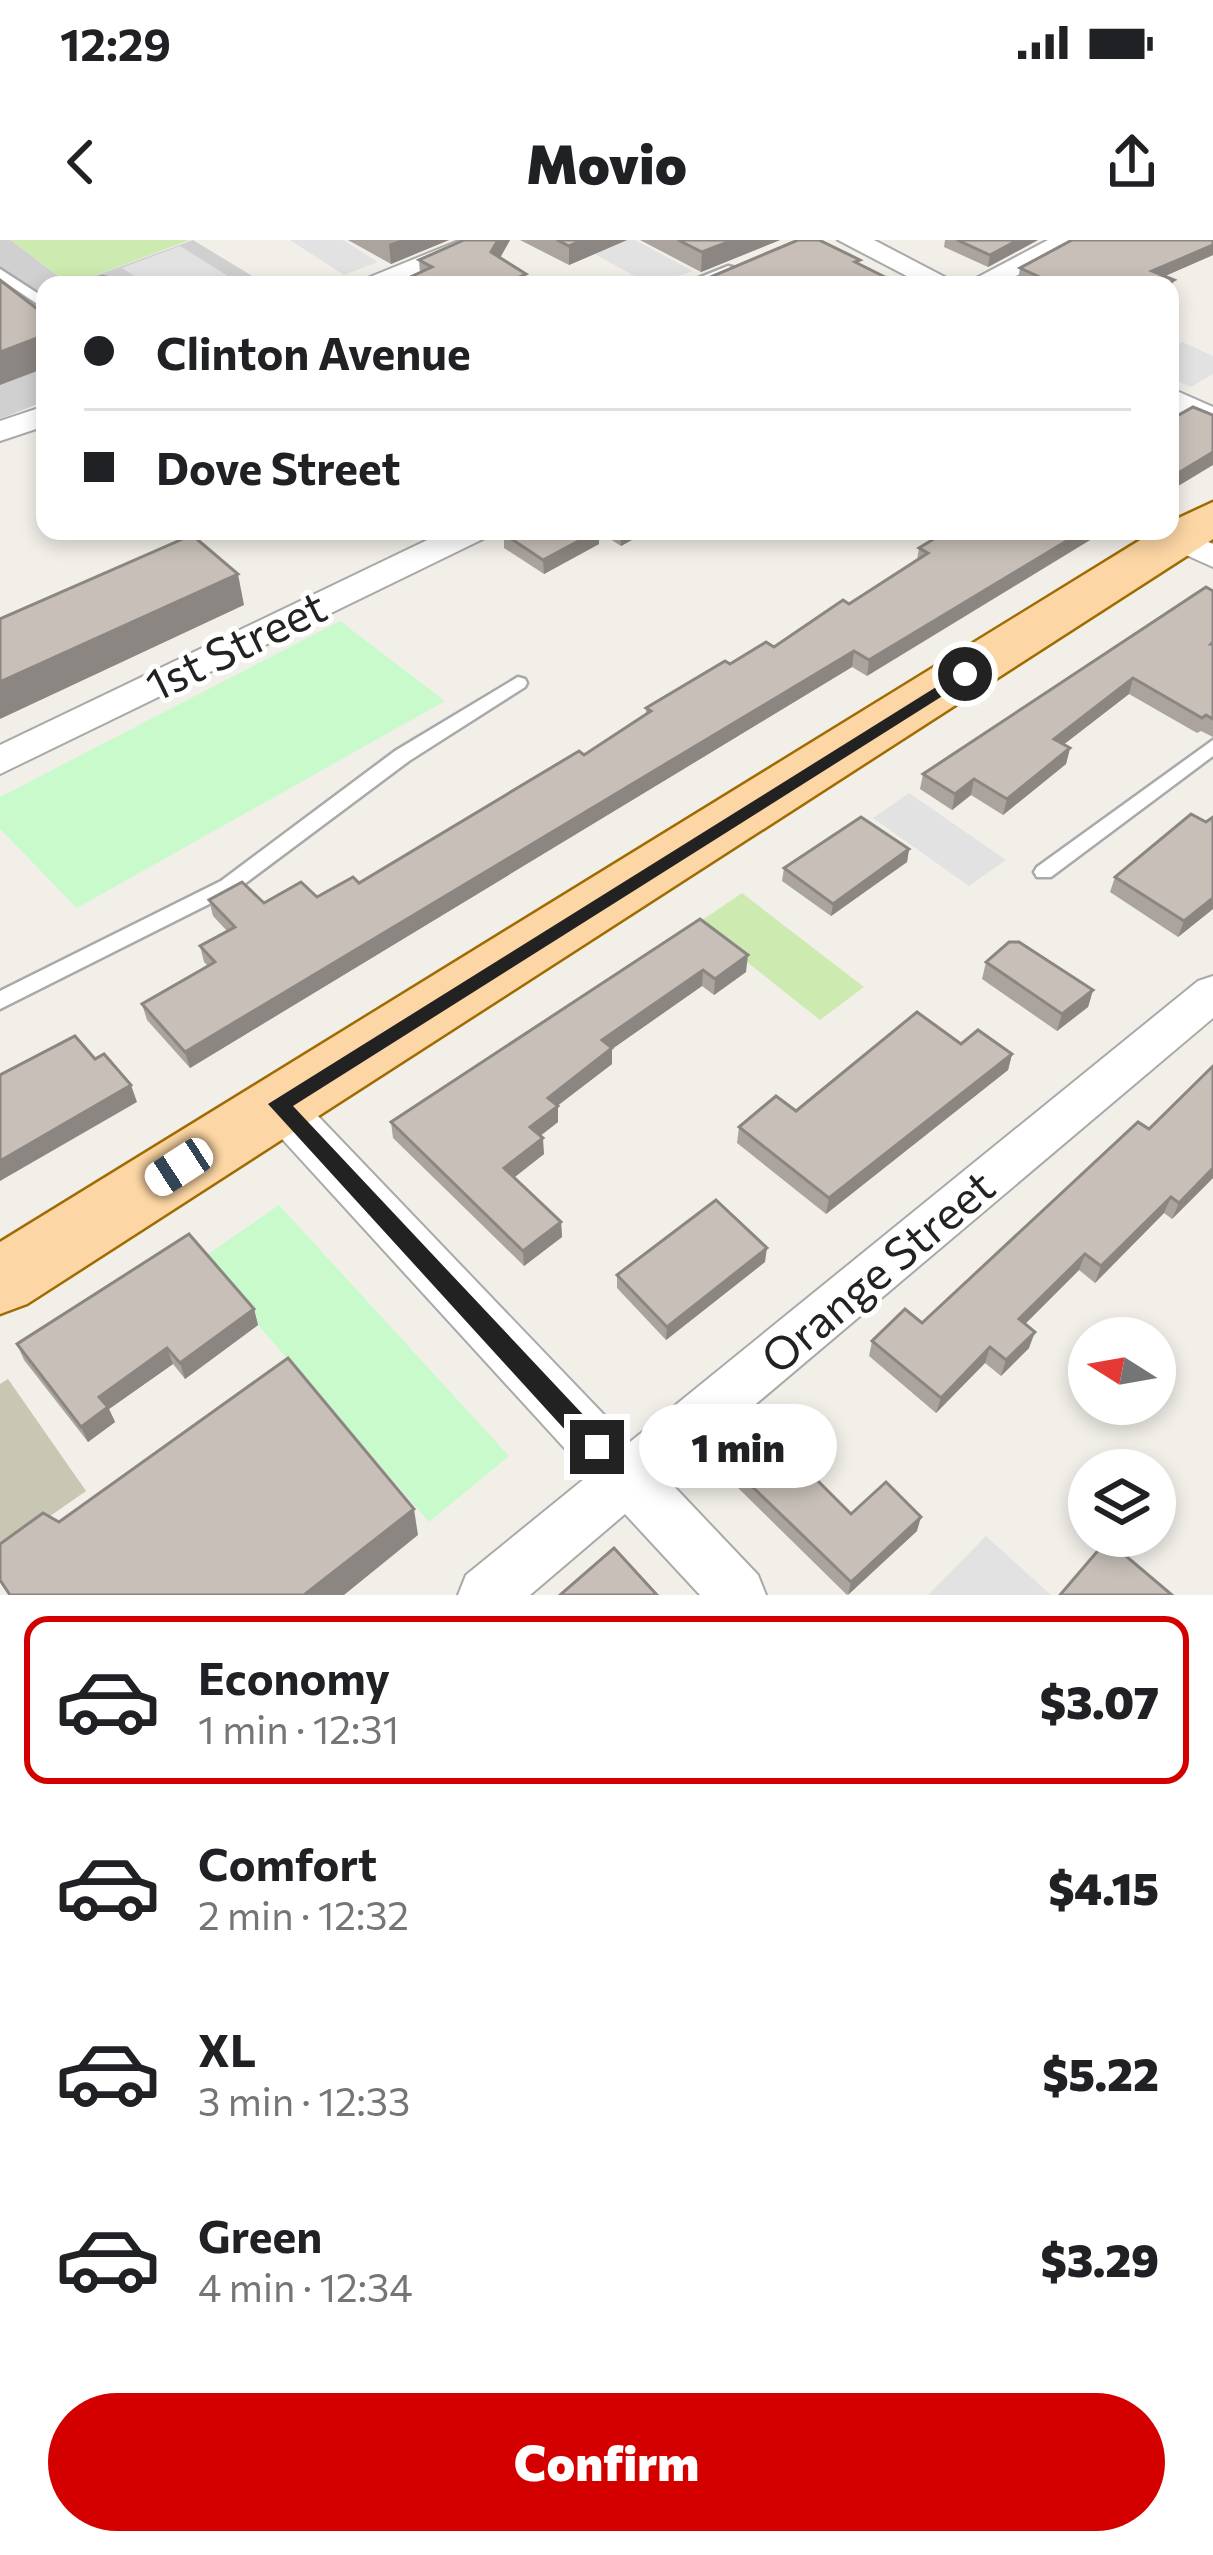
<!DOCTYPE html>
<meta charset="utf-8">
<style>
body{margin:0;font-family:Commissioner,sans-serif;background:#f6f6f6;color:#202124;height:100vh;display:flex;flex-direction:column;font-size:45px;white-space:nowrap}
*{box-sizing:border-box;margin:0}
p{font-size:39px;color:#757577}
.icon{flex:none;width:66px;height:66px;fill:none;stroke:currentColor;stroke-width:2;stroke-linecap:round;stroke-linejoin:round}
.map{position:relative;height:1355px;overflow:hidden}
.drawer{display:flex;flex-direction:column;background:#fff;flex:1}
.drawer>*{flex:none}
.banner{position:absolute;left:36px;top:36px;width:1143px;height:264px;border-radius:24px;box-shadow:0 6px 18px #0003;display:grid;align-content:center;height:264px;padding:0 48px;background:#fff}
.needle{width:78px;rotate:281deg}
.fabs{position:absolute;left:1068px;top:1077px;display:grid;gap:24px}
.fabs a{display:grid;place-items:center;width:108px;height:108px;border-radius:50%;background:#fff;box-shadow:0 6px 18px #0003;font-size:60px}
.end{position:absolute;width:54px;height:54px;margin:-27px;border:15px solid #222;background:#fff;box-shadow:0 0 0 6px #fff}
.from{border-radius:50%}
.bubble{position:absolute;height:84px;border-radius:42px;background:#fff;box-shadow:0 6px 18px #0003;font-size:39px;font-weight:800;line-height:84px;text-align:center}
.car{position:absolute;width:36px;height:72px;margin:-36px -18px;border-radius:15px;box-shadow:0 0 9px 3px #0007;background:linear-gradient(#fff 24%,#345 0 40%,#fff 0 76%,#345 0 86%,#fff 0)}
.banner b{display:flex;align-items:center;gap:42px;height:114px;font-size:45px}
.banner b+b{border-top:3px solid #e0e0e0}
.banner i{width:30px;height:30px;background:#202124}
ul{padding:21px 0 0;list-style:none}
li{display:flex;align-items:center;gap:36px;height:168px;margin:0 24px 18px;padding:0 24px;border:6px solid transparent;border-radius:24px}
li div{flex:1}
li b{display:block;font-size:45px}
li em{font-style:normal;font-weight:800}
li.current{border-color:#d40000}
li>.icon{width:108px;height:108px;stroke-width:1.5}
.button{display:flex;gap:24px;margin-top:auto;padding:24px 48px}
.button a{flex:1;height:138px;border-radius:72px;background:#d40000;color:#fff;font-size:48px;font-weight:800;line-height:138px;text-align:center}
.status{display:flex;justify-content:space-between;align-items:center;height:84px;padding:0 60px;background:#fff;direction:ltr}
.status svg{height:33px;fill:currentColor}
header{display:flex;justify-content:space-between;align-items:center;height:156px;padding:0 48px;background:#fff;font-size:54px;font-weight:800}
.map>svg:first-child{display:block}
.religious{fill:#d0d0d0}
.construction{fill:#c7c7b4}
.grass{fill:#cdebb0}
.park{fill:#c8facc}
.parking{fill:#e2e2e2}
.lines{fill:none;stroke-linecap:round;stroke-linejoin:round}
.lane-casing{stroke:#a9a9a9;stroke-width:5}
.street-casing{stroke:#a9a9a9;stroke-width:4}
.primary-casing{stroke:#a06b00;stroke-width:5}
.lane{fill:#fff;fill-rule:evenodd}
.street{fill:#fff;fill-rule:evenodd}
.primary{fill:#fcd6a4;fill-rule:evenodd}
.wall{fill:#aba49e}
.shaded-wall{fill:#8b8681}
.building{fill:#c7bfb8;stroke:#8b8681;stroke-width:3}
.route{fill:#222}
.labels{text-anchor:middle;stroke-width:10;stroke-linejoin:round;paint-order:stroke}
.street-label{font-size:45px;fill:#222;stroke:#fff}
</style>
<div class="status"><b>12:29</b><svg viewBox="0 0 49 12"><path d="M0 12V9h3v3zM5 12V6h3v6zM10 12V3h3v9zM15 12V0h3v12zM26 1h20v11H26zM47 4h2v5h-2z"/></svg></div>
<header><svg class="icon" aria-label="back" viewBox="0 0 24 24"><path d="M15 5l-7 7 7 7"/></svg>Movio<svg class="icon" aria-label="share" viewBox="0 0 24 24"><path d="M12 15V3M7 8l5-5 5 5M5 13v7h14v-7"/></svg></header>
<div class="map">
<svg width="1213" height="1355" viewBox="0 0 1213 1355">
<rect width="100%" height="100%" fill="#f2efe9"/>
<path class="religious" d="M0,0H11L70,45L193,0L267,45H45V161L0,179Z"/>
<path class="construction" d="M8,1139L86,1251L0,1311V1144Z"/>
<g class="grass">
<path d="M11,0H190L70,45Z"/>
<path d="M742,653L864,747L820,780L698,683Z"/>
</g>
<g class="park">
<path d="M340,381L445,461L77,668L0,589V557Z"/>
<path d="M279,965L509,1216L429,1282L201,1019Z"/>
</g>
<g class="parking">
<path d="M290,0H343L378,22L344,35Z"/>
<path d="M569,0H635L693,31L651,45Z"/>
<path d="M180,6L242,45H148L122,28Z"/>
<path d="M1182,102L1213,116V134L1191,147L1170,138V109Z"/>
<path d="M909,553L1006,620L969,646L873,578Z"/>
<path d="M986,1296L1051,1355H928Z"/>
</g>
<g class="lines">
<g class="lane-casing">
<g id="lane">
<path d="M728,26L740,29L701,45H681Z"/>
<path d="M0,29L45,58V69L0,39Z"/>
<path d="M102,37L123,42L125,45H85Z"/>
<path d="M518,437L525,439L527,443L525,447L409,521L235,651L0,769V751L221,641L395,511Z"/>
<path d="M1213,500V516L1051,637H1037L1034,632L1037,627Z"/>
</g>
</g>
<g class="street-casing">
<g id="street">
<path d="M461,0H499L399,45H361L365,39Z"/>
<path d="M838,0H874L960,45H924Z"/>
<path d="M1048,0H1083L999,45H963Z"/>
<path d="M1170,148L1213,167V188L1170,169Z"/>
<path d="M45,166V186L0,201V181Z"/>
<path d="M1178,289L1213,304V327L1166,306L1161,299L1166,292Z"/>
<path d="M446,291H490L485,298L0,534V505Z"/>
<path d="M1213,736V778L667,1239L758,1335L766,1355H700L625,1274L530,1355H458L466,1335L589,1235L262,877L255,864L262,851L278,845L294,851L630,1202L1198,741Z"/>
</g>
</g>
<g class="primary-casing">
<path id="primary" d="M1213,262V299L27,1064L0,1074V1002L1155,291H1170V282Z"/>
</g>
<use href="#lane" class="lane"/>
<use href="#street" class="street"/>
<use href="#primary" class="primary"/>
</g>
<g class="wall">
<path d="M348,0H449L391,24Z"/>
<path d="M510,0L500,18L526,34V45H393L420,33L419,20Z"/>
<path d="M520,0H627L569,25Z"/>
<path d="M640,0H780L701,32Z"/>
<path d="M945,0H1038L988,27L944,7Z"/>
<path d="M1213,15L1165,36L1174,40L1170,53V45H1029L1018,40L1020,28Z"/>
<path d="M510,291H648L621,306L599,292V304L544,334L504,308V294Z"/>
<path d="M947,291L867,436L852,427L190,828L147,780L142,764L208,726L204,722L200,706L227,691L213,676L209,660L264,663L317,657L359,643L584,515L646,474V468L730,424L774,407L849,364L917,320L919,308Z"/>
<path d="M1213,351V497L1201,491L1197,493L1129,454L1063,505L1070,508L1066,524L1003,575L971,555L952,570L920,549L923,534Z"/>
<path d="M1206,582L1213,669L1178,697L1110,652L1115,637Z"/>
<path d="M909,609L907,622L831,676L782,641L784,628Z"/>
<path d="M700,679L746,732L714,755L702,746L612,809V824L557,866L558,882L540,896L544,914L514,937L561,982L562,997L524,1026L393,898L391,882Z"/>
<path d="M986,722L1093,750L1088,767L1057,791L982,739Z"/>
<path d="M1012,814L1008,830L826,974L737,903L739,887Z"/>
<path d="M1138,882L1213,938L1172,979L1164,973L1095,1043L1079,1030L1025,1084L1029,1108L1001,1136L985,1123L936,1173L869,1116L872,1101L922,1083Z"/>
<path d="M765,1022L666,1100L617,1048V1035Z"/>
<path d="M254,1069L258,1085L185,1139L173,1124L109,1169L115,1182L88,1202L24,1120L17,1104Z"/>
<path d="M735,1230L851,1274L917,1291L847,1355L734,1244Z"/>
</g>
<g class="shaded-wall">
<path d="M400,0H449L391,24L389,4Z"/>
<path d="M498,0H510L492,32L491,12Z"/>
<path d="M583,0H627L569,25V6Z"/>
<path d="M733,0H780L701,32L702,12Z"/>
<path d="M1018,0H1038L988,27L990,15Z"/>
<path d="M1213,5V15L1149,43L1152,31Z"/>
<path d="M526,34V45H501Z"/>
<path d="M45,95V128L0,145V112Z"/>
<path d="M1213,212V225L1170,251V238Z"/>
<path d="M597,291H599V304L544,334L543,320Z"/>
<path d="M624,291H648L621,306V293Z"/>
<path d="M1083,291H1105L867,436L869,420Z"/>
<path d="M238,334L244,365L0,479V442Z"/>
<path d="M854,411L852,427L190,828L185,812Z"/>
<path d="M1133,438L1129,454L1050,515L1054,499Z"/>
<path d="M1070,508L1066,524L1003,575L1007,559Z"/>
<path d="M974,539L971,555L952,570L955,554Z"/>
<path d="M909,609L907,622L831,676L833,664Z"/>
<path d="M1213,658V669L1178,697L1184,681Z"/>
<path d="M748,715L746,732L714,755L715,739Z"/>
<path d="M703,730L702,746L612,809V824L548,873V858L602,800Z"/>
<path d="M1093,750L1088,767L1057,791L1062,774Z"/>
<path d="M1012,814L1008,830L826,974L829,958Z"/>
<path d="M131,845L137,862L0,941V921Z"/>
<path d="M558,866V882L531,903L530,887Z"/>
<path d="M543,898L544,914L506,944L504,928Z"/>
<path d="M1213,928V938L1172,979L1179,963Z"/>
<path d="M1171,957L1164,973L1095,1043L1101,1026Z"/>
<path d="M561,982L562,997L524,1026L523,1011Z"/>
<path d="M767,1008L765,1022L666,1100L667,1087Z"/>
<path d="M1085,1014L1079,1030L1014,1095L1019,1079Z"/>
<path d="M254,1069L258,1085L185,1139L180,1123Z"/>
<path d="M1035,1092L1029,1108L1001,1136L1006,1120Z"/>
<path d="M990,1107L985,1123L936,1173L941,1158Z"/>
<path d="M167,1108L173,1124L109,1169L115,1182L88,1202L81,1187L99,1157Z"/>
<path d="M414,1269L418,1295L344,1355H304Z"/>
<path d="M921,1277L917,1291L848,1355L851,1342Z"/>
</g>
<g class="building">
<path d="M464,0H498L491,12L526,34L501,45H393L432,27L419,20Z"/>
<path d="M557,0H583L569,6Z"/>
<path d="M678,0H733L702,12Z"/>
<path d="M798,0H819L860,20L855,22L901,45H723L708,38Z"/>
<path d="M957,0H1018L990,15Z"/>
<path d="M1072,0H1213V5L1152,31L1174,40L1165,45H1031L1044,39L1020,28Z"/>
<path d="M0,40L45,75V95L0,112Z"/>
<path d="M1193,167L1213,175V212L1170,238V180Z"/>
<path d="M510,291H597L543,320L504,294Z"/>
<path d="M947,291H1083L869,420L854,411L185,812L142,764L215,722L200,706L235,687L209,660L242,642L264,663L301,642L317,657L353,637L359,643L579,511L584,515L651,471L646,468L725,421L730,424L766,402L774,407L843,360L849,364L928,313L919,308Z"/>
<path d="M192,295L238,334L0,442V379Z"/>
<path d="M1206,347L1213,351V402L1211,404H1213V479L1206,475L1202,478L1133,438L1054,499L1070,508L1007,559L974,539L955,554L923,534Z"/>
<path d="M1191,574L1206,582L1213,577V658L1184,681L1115,637Z"/>
<path d="M861,577L909,609L833,664L784,628Z"/>
<path d="M700,679L748,715L715,739L703,730L602,800L612,808L548,858L558,866L530,887L543,898L504,928L561,982L523,1011L391,882Z"/>
<path d="M1009,702H1019L1093,750L1062,774L986,722Z"/>
<path d="M917,772L961,804L978,790L1012,814L829,958L739,887L776,856L796,871Z"/>
<path d="M75,796L95,819L104,814L131,845L0,921V835Z"/>
<path d="M1213,826V928L1179,963L1171,957L1101,1026L1085,1014L1019,1079L1035,1092L1006,1120L990,1107L941,1158L872,1101L905,1069L922,1083L1138,882L1149,889Z"/>
<path d="M716,960L767,1008L667,1087L617,1035Z"/>
<path d="M189,994L254,1069L180,1123L167,1108L99,1157L108,1167L81,1187L17,1104Z"/>
<path d="M288,1118L414,1269L304,1355H10L0,1340V1304L43,1273L59,1282Z"/>
<path d="M773,1196L851,1274L886,1242L921,1277L851,1342L735,1230Z"/>
<path d="M1107,1300L1172,1355H1060Z"/>
<path d="M614,1308L657,1355H560Z"/>
</g>
<path class="route" d="M965,429L974,434L971,438L293,866L606,1199L610,1207L606,1215H588L268,864Z"/>
<g class="labels">
<g class="street-label">
<text transform="translate(236 406) rotate(-26)" y="16">1st Street</text>
<text transform="translate(878 1032) rotate(-40)" y="16">Orange Street</text>
</g>
</g>
</svg>
<div class="fabs">
<a><svg class="needle" viewBox="-14 -14 28 28"><path d="M0-13l5 13h-10z" fill="#e53935"/><path d="M0 13l5-13h-10z" fill="#757577"/></svg></a>
<a><svg class="icon" aria-label="layers" viewBox="0 0 24 24"><path d="M12 4l9 5-9 5-9-5zM3 14l9 5 9-5"/></svg></a>
</div>
<i class="end from" style="left:965px;top:434px"></i>
<i class="end" style="left:597px;top:1207px"></i>
<div class="bubble" style="left:639px;top:1164px;width:198px">1 min</div>
<i class="car" style="left:179px;top:927px;rotate:237deg"></i>
<div class="banner">
<b><i class="from"></i>Clinton Avenue</b>
<b><i></i>Dove Street</b>
</div>
</div>
<section class="drawer">
<ul>
<li class="current"><svg class="icon" aria-label="car" viewBox="0 0 24 24"><path d="M5 17H2v-5l4-1 3-4h7l3 4 3 1v5h-3M9 17h6M6 11h13"/><circle cx="7" cy="17" r="2"/><circle cx="17" cy="17" r="2"/></svg><div><b>Economy</b><p>1 min · 12:31</p></div><em>$3.07</em></li>
<li><svg class="icon" aria-label="car" viewBox="0 0 24 24"><path d="M5 17H2v-5l4-1 3-4h7l3 4 3 1v5h-3M9 17h6M6 11h13"/><circle cx="7" cy="17" r="2"/><circle cx="17" cy="17" r="2"/></svg><div><b>Comfort</b><p>2 min · 12:32</p></div><em>$4.15</em></li>
<li><svg class="icon" aria-label="car" viewBox="0 0 24 24"><path d="M5 17H2v-5l4-1 3-4h7l3 4 3 1v5h-3M9 17h6M6 11h13"/><circle cx="7" cy="17" r="2"/><circle cx="17" cy="17" r="2"/></svg><div><b>XL</b><p>3 min · 12:33</p></div><em>$5.22</em></li>
<li><svg class="icon" aria-label="car" viewBox="0 0 24 24"><path d="M5 17H2v-5l4-1 3-4h7l3 4 3 1v5h-3M9 17h6M6 11h13"/><circle cx="7" cy="17" r="2"/><circle cx="17" cy="17" r="2"/></svg><div><b>Green</b><p>4 min · 12:34</p></div><em>$3.29</em></li>
</ul>
<div class="button"><a>Confirm</a></div>
</section>
